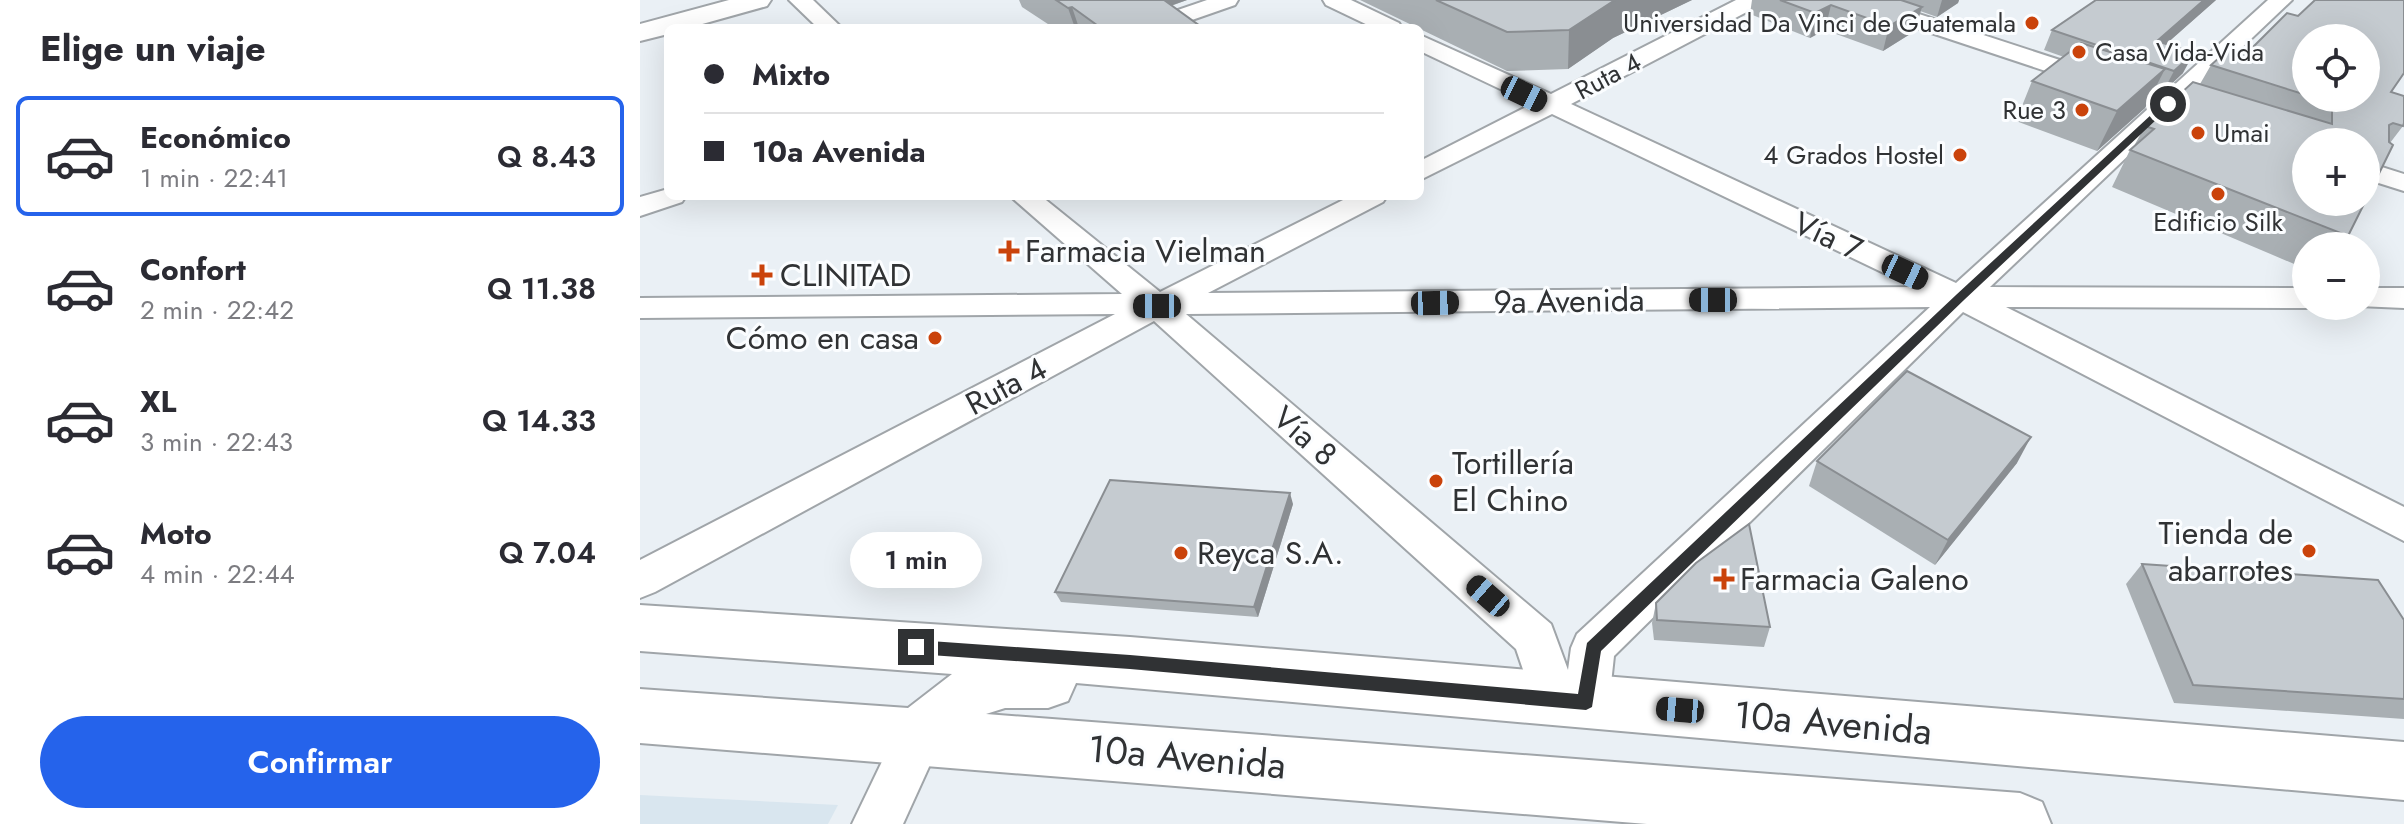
<!DOCTYPE html>
<html lang="es">
<meta charset="utf-8">
<style>
body{margin:0;font-family:Jost,sans-serif;background:#f7f7f7;color:#2b2b33;height:100vh;display:flex;flex-direction:column;font-size:30px;white-space:nowrap}
*{box-sizing:border-box;margin:0}
p{font-size:26px;color:#7c7c81}
.icon{flex:none;width:44px;height:44px;fill:none;stroke:currentColor;stroke-width:2;stroke-linecap:round;stroke-linejoin:round}
.map{position:relative;flex:1;overflow:hidden}
.panel{display:flex;flex-direction:column;background:#fff;width:640px}
.panel>*{flex:none}
.guide{position:absolute;left:24px;top:24px;width:760px;height:176px;border-radius:12px;box-shadow:0 8px 32px #0002;display:grid;align-content:center;height:176px;padding:0 40px;background:#fff}
.fabs{position:absolute;left:1652px;top:24px;display:grid;gap:16px}
.fabs a{display:grid;place-items:center;width:88px;height:88px;border-radius:50%;background:#fff;box-shadow:0 8px 32px #0002;font-size:40px}
.end{position:absolute;width:36px;height:36px;margin:-18px;border:10px solid #303234;background:#fff;box-shadow:0 0 0 4px #fff}
.from{border-radius:50%}
.bubble{position:absolute;height:56px;border-radius:28px;background:#fff;box-shadow:0 8px 32px #0002;font-size:26px;font-weight:600;line-height:56px;text-align:center}
.car{position:absolute;width:24px;height:48px;margin:-24px -12px;border-radius:10px;box-shadow:0 0 6px 2px #0007;background:linear-gradient(#222 24%,#8ab4d8 0 40%,#222 0 76%,#8ab4d8 0 86%,#222 0)}
.guide b{display:flex;align-items:center;gap:28px;height:76px;font-size:30px}
.guide b+b{border-top:2px solid #e1e1e2}
.guide i{width:20px;height:20px;background:#2b2b33}
ul{padding:0;list-style:none}
li{display:flex;align-items:center;gap:24px;height:120px;margin:0 16px 12px;padding:0 24px;border:4px solid transparent;border-radius:12px}
li div{flex:1}
li b{display:block;font-size:30px}
li em{font-style:normal;font-weight:600}
li.active{border-color:#2563eb}
li>.icon{width:72px;height:72px;stroke-width:1.5}
h2{padding:0 40px;font-size:36px;line-height:96px}
.cta{display:flex;gap:16px;margin-top:auto;padding:16px 40px}
.cta a{flex:1;height:92px;border-radius:48px;background:#2563eb;color:#fff;font-size:32px;font-weight:600;line-height:92px;text-align:center}
main{display:flex;flex:1;min-height:0}
.map>svg:first-child{display:block}
.built{fill:#d9e6ef}
.lines{fill:none;stroke-linecap:round;stroke-linejoin:round}
.minor-casing{stroke:#a0a5a9;stroke-width:4}
.secondary-casing{stroke:#a0a5a9;stroke-width:4}
.primary-casing{stroke:#a0a5a9;stroke-width:4}
.minor{fill:#fff;fill-rule:evenodd}
.secondary{fill:#fff;fill-rule:evenodd}
.primary{fill:#fff;fill-rule:evenodd}
.wall{fill:#a9afb3;fill-rule:evenodd}
.shaded-wall{fill:#8a8e92}
.building{fill:#c5cbd0;stroke:#8a8e92;stroke-width:2}
.route{fill:#303234}
.poi-dot{fill:#ca430b;stroke:#fbfdff;stroke-width:3}
.labels{text-anchor:middle;stroke-width:6;stroke-linejoin:round;paint-order:stroke}
.far-poi-label{font-size:26px;fill:#303234;stroke:#fbfdff;text-anchor:end}
.far-street-label{font-size:26px;fill:#303234;stroke:#fbfdff}
.street-label{font-size:32px;fill:#303234;stroke:#fbfdff}
.poi-label{font-size:32px;fill:#303234;stroke:#fbfdff;text-anchor:start}
.near-street-label{font-size:38px;fill:#303234;stroke:#fbfdff}
</style>
<main>
<section class="panel">
<h2>Elige un viaje</h2>
<ul>
<li class="active"><svg class="icon" aria-label="car" viewBox="0 0 24 24"><path d="M5 17H2v-5l4-1 3-4h7l3 4 3 1v5h-3M9 17h6M6 11h13"/><circle cx="7" cy="17" r="2"/><circle cx="17" cy="17" r="2"/></svg><div><b>Económico</b><p>1 min · 22:41</p></div><em>Q 8.43</em></li>
<li><svg class="icon" aria-label="car" viewBox="0 0 24 24"><path d="M5 17H2v-5l4-1 3-4h7l3 4 3 1v5h-3M9 17h6M6 11h13"/><circle cx="7" cy="17" r="2"/><circle cx="17" cy="17" r="2"/></svg><div><b>Confort</b><p>2 min · 22:42</p></div><em>Q 11.38</em></li>
<li><svg class="icon" aria-label="car" viewBox="0 0 24 24"><path d="M5 17H2v-5l4-1 3-4h7l3 4 3 1v5h-3M9 17h6M6 11h13"/><circle cx="7" cy="17" r="2"/><circle cx="17" cy="17" r="2"/></svg><div><b>XL</b><p>3 min · 22:43</p></div><em>Q 14.33</em></li>
<li><svg class="icon" aria-label="car" viewBox="0 0 24 24"><path d="M5 17H2v-5l4-1 3-4h7l3 4 3 1v5h-3M9 17h6M6 11h13"/><circle cx="7" cy="17" r="2"/><circle cx="17" cy="17" r="2"/></svg><div><b>Moto</b><p>4 min · 22:44</p></div><em>Q 7.04</em></li>
</ul>
<div class="cta"><a>Confirmar</a></div>
</section>
<div class="map">
<svg width="1764" height="824" viewBox="0 0 1764 824">
<rect width="100%" height="100%" fill="#eaf0f5"/>
<path class="built" d="M0,795L198,805L188,824H0Z"/>
<g class="lines">
<g class="minor-casing">
<g id="minor">
<path d="M149,0H173L202,28H178Z"/>
<path d="M567,0H598L595,5L529,28H497L500,23Z"/>
<path d="M683,0H711L759,23L762,28H734L686,5Z"/>
<path d="M1096,0H1123L1120,5L931,104L1316,283L1628,0H1652L1350,287L1666,288V306H1674L1666,308L1366,307L1764,507V541L1323,312L974,656L969,702L962,717L946,723L929,715L914,720L898,714L876,649L514,321L15,592L0,598V560L475,314L0,318V298L482,294L370,196H401L520,292L711,196H747L743,202L568,293L1273,287L912,114L780,180V161L892,104L780,51V35L911,94ZM1290,307L937,634L931,648L928,670L911,624L546,314Z"/>
<path d="M1204,0H1236L1469,76L1472,81L1469,86H1451L1207,5Z"/>
<path d="M1726,162L1764,174V191L1726,179Z"/>
<path d="M28,189V196H46L42,202L0,216V197Z"/>
<path d="M1726,288H1764V308L1718,306H1726Z"/>
<path d="M279,713L296,720L303,736L263,824H212L262,720Z"/>
</g>
</g>
<g class="secondary-casing">
<path id="secondary" d="M0,605L490,637L1764,742V800L436,683L428,701L408,708H365L346,714L1380,793L1402,802L1411,824H1007L0,743V689L268,708L312,674L0,651Z"/>
</g>
<g class="primary-casing">
<path id="primary" d="M89,0H131L127,6L48,28H28V34L0,41V24Z"/>
</g>
<use href="#minor" class="minor"/>
<use href="#secondary" class="secondary"/>
<use href="#primary" class="primary"/>
</g>
<g class="wall">
<path d="M379,0H547L531,6L560,26V28H414L382,7Z"/>
<path d="M720,0H1052L973,38L928,69L867,71Z"/>
<path d="M1112,0H1319L1318,3L1297,17L1280,11L1275,31L1243,51L1185,30L1170,38L1110,14Z"/>
<path d="M1456,0H1576L1526,44L1543,73L1523,92L1515,89L1505,108L1457,151L1376,121L1392,81L1424,57L1404,50L1412,30Z"/>
<path d="M1658,16L1751,92L1763,126L1750,143L1708,236L1701,246H1666V269L1472,187L1490,150L1494,146L1505,126L1560,84L1571,65L1607,53ZM1666,38L1726,98H1666Z"/>
<path d="M1177,461L1377,463L1295,565L1169,486Z"/>
<path d="M653,504L618,617L421,602L415,592Z"/>
<path d="M1502,564L1764,620V719L1534,703L1486,584Z"/>
<path d="M1016,603L1130,627L1124,647L1014,640L1012,623Z"/>
</g>
<g class="shaded-wall">
<path d="M486,0H547L507,14Z"/>
<path d="M975,0H1052L973,38L928,69L929,30Z"/>
<path d="M1302,0H1319L1318,3L1297,17Z"/>
<path d="M1564,0H1576L1507,61L1517,41Z"/>
<path d="M1191,5L1185,30L1170,38L1175,13Z"/>
<path d="M432,7L439,28H435L428,8Z"/>
<path d="M1282,7L1275,31L1243,51L1249,26Z"/>
<path d="M1554,53L1543,73L1523,92L1534,71Z"/>
<path d="M1525,69L1505,108L1457,151L1477,111Z"/>
<path d="M1391,437L1377,463L1295,565L1308,540Z"/>
<path d="M650,493L653,504L618,617L614,607Z"/>
</g>
<g class="building">
<path d="M416,0H524L560,26L554,28H461L432,7L428,8Z"/>
<path d="M796,0H975L929,30L867,32Z"/>
<path d="M1140,0H1261L1282,7L1249,26L1191,5L1175,13Z"/>
<path d="M1456,0H1564L1517,41L1554,53L1534,71L1412,30Z"/>
<path d="M1675,0H1764V73L1751,92L1764,96V123L1763,126L1753,123L1749,125V142L1753,145L1726,200V142H1666V202H1725L1708,236L1490,150L1514,129L1505,126L1553,82L1692,124V103L1676,98H1726V38H1666V95L1571,65L1590,48L1607,53L1647,13L1658,16Z"/>
<path d="M1441,43L1525,69L1477,111L1392,81Z"/>
<path d="M1267,371L1391,437L1308,540L1177,461Z"/>
<path d="M470,480L650,493L614,607L415,592Z"/>
<path d="M1109,524L1130,627L1017,620L1016,603L1056,563Z"/>
<path d="M1502,564L1738,580L1764,620V699L1553,685Z"/>
</g>
<path class="route" d="M1525,102L1533,104L1324,300L961,651L952,707L946,710L490,669L276,654L268,647L276,640L490,655L938,694L947,643L1316,295Z"/>
<g class="poi-dot">
<circle cx="1392" cy="23" r="8"/>
<circle cx="1439" cy="52" r="8"/>
<circle cx="1442" cy="110" r="8"/>
<circle cx="1558" cy="133" r="8"/>
<circle cx="1320" cy="155" r="8"/>
<circle cx="1578" cy="194" r="8"/>
<path d="M365 239h8v8h8v8h-8v8h-8v-8h-8v-8h8z"/>
<path d="M118 263h8v8h8v8h-8v8h-8v-8h-8v-8h8z"/>
<circle cx="295" cy="338" r="8"/>
<circle cx="796" cy="481" r="8"/>
<circle cx="1669" cy="551" r="8"/>
<circle cx="541" cy="553" r="8"/>
<path d="M1080 567h8v8h8v8h-8v8h-8v-8h-8v-8h8z"/>
</g>
<g class="labels">
<g class="far-poi-label">
<text x="1376" y="32">Universidad Da Vinci de Guatemala</text>
<text x="1455" y="61" text-anchor="start">Casa Vida-Vida</text>
<text x="1426" y="119">Rue 3</text>
<text x="1574" y="142" text-anchor="start">Umai</text>
<text x="1304" y="164">4 Grados Hostel</text>
<text x="1578" y="231" text-anchor="middle">Edificio Silk</text>
</g>
<g class="far-street-label">
<text transform="translate(968 76) rotate(-28)" y="9">Ruta 4</text>
</g>
<g class="street-label">
<text transform="translate(1188 236) rotate(25)" y="11">Vía 7</text>
<text transform="translate(929 301) rotate(-1)" y="11">9a Avenida</text>
<text transform="translate(366 386) rotate(-28)" y="11">Ruta 4</text>
<text transform="translate(665 436) rotate(41)" y="11">Vía 8</text>
</g>
<g class="poi-label">
<text x="385" y="262">Farmacia Vielman</text>
<text x="140" y="286">CLINITAD</text>
<text x="279" y="349" text-anchor="end">Cómo en casa</text>
<text x="812" y="474">Tortillería<tspan x="812" dy="37">El Chino</tspan></text>
<text x="1653" y="544" text-anchor="end">Tienda de<tspan x="1653" dy="37">abarrotes</tspan></text>
<text x="557" y="564">Reyca S.A.</text>
<text x="1100" y="590">Farmacia Galeno</text>
</g>
<g class="near-street-label">
<text transform="translate(1193 723) rotate(5)" y="13">10a Avenida</text>
<text transform="translate(547 757) rotate(5)" y="13">10a Avenida</text>
</g>
</g>
</svg>
<div class="fabs">
<a><svg class="icon" aria-label="locate" viewBox="0 0 24 24"><circle cx="12" cy="12" r="6"/><path d="M12 2v4M12 18v4M2 12h4M18 12h4"/></svg></a>
<a>+</a>
<a>−</a>
</div>
<i class="end from" style="left:1528px;top:104px"></i>
<i class="end" style="left:276px;top:647px"></i>
<div class="bubble" style="left:210px;top:532px;width:132px">1 min</div>
<i class="car" style="left:884px;top:94px;rotate:116deg"></i>
<i class="car" style="left:1265px;top:272px;rotate:115deg"></i>
<i class="car" style="left:1073px;top:300px;rotate:270deg"></i>
<i class="car" style="left:795px;top:303px;rotate:89deg"></i>
<i class="car" style="left:517px;top:306px;rotate:270deg"></i>
<i class="car" style="left:848px;top:596px;rotate:311deg"></i>
<i class="car" style="left:1040px;top:710px;rotate:275deg"></i>
<div class="guide">
<b><i class="from"></i>Mixto</b>
<b><i></i>10a Avenida</b>
</div>
</div>
</main>
